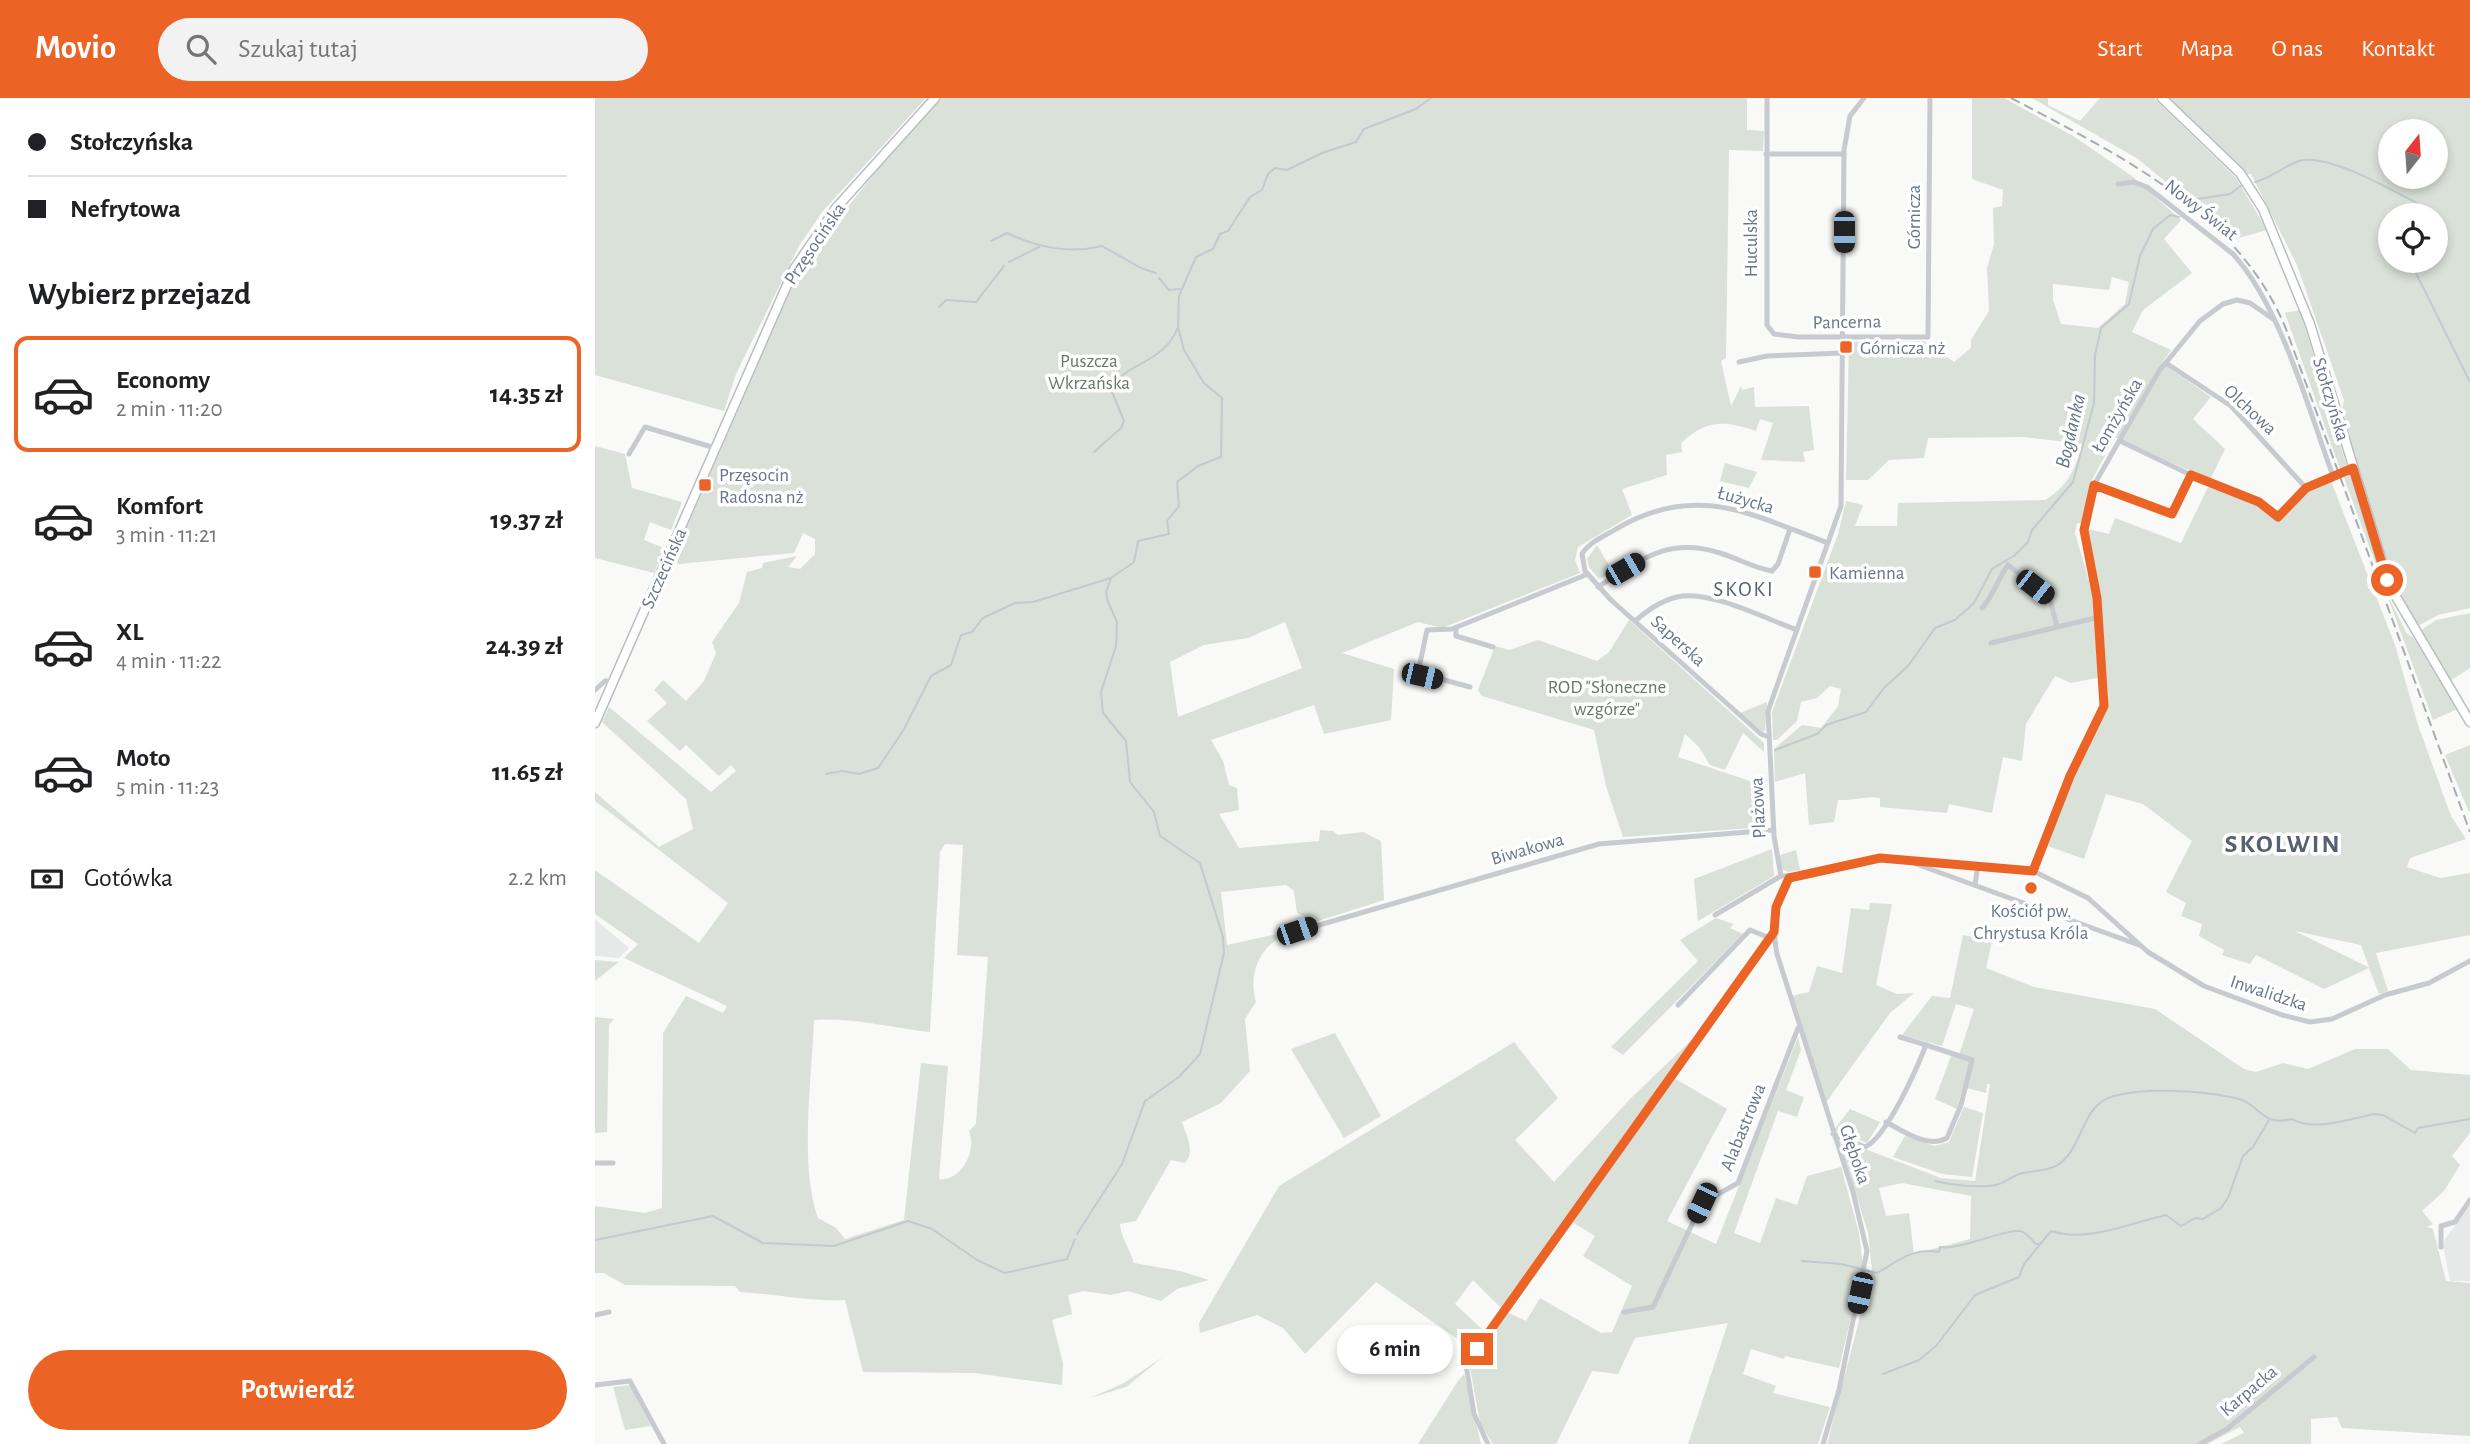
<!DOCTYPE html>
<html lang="pl">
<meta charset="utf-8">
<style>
body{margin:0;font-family:"Alegreya Sans",sans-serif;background:#f2f2f2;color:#202124;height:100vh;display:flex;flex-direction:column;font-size:26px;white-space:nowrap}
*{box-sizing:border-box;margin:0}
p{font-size:23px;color:#757577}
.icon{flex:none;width:38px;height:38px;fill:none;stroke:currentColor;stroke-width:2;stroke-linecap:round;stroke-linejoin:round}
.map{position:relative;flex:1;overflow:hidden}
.panel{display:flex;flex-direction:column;background:#fff;width:595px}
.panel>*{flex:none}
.hud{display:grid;align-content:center;height:154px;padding:0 28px;background:#fff}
.needle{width:46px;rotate:17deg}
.buttons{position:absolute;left:1783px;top:21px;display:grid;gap:14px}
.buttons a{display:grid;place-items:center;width:70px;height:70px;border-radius:50%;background:#fff;box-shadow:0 4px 10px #0003;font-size:35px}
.end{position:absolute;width:32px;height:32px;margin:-16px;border:9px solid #eb6426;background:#fff;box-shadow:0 0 0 4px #fff}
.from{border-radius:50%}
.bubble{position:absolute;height:49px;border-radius:24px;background:#fff;box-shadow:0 4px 10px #0003;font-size:23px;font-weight:700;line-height:49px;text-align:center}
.car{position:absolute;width:21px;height:42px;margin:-21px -10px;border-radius:9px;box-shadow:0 0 5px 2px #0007;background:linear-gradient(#222 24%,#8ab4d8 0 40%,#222 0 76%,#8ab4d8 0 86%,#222 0)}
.hud b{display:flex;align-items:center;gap:24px;height:66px;font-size:26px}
.hud b+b{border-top:2px solid #e0e0e0}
.hud i{width:18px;height:18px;background:#202124}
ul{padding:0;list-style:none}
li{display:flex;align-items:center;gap:21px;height:116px;margin:0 14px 10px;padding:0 14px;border:4px solid transparent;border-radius:14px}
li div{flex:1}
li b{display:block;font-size:26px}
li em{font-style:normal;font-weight:700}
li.on{border-color:#eb6426}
li>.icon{width:63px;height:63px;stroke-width:1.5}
h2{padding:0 28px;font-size:32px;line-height:84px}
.pay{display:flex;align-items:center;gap:18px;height:77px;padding:0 28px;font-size:26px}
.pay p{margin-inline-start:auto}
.action{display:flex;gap:14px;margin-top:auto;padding:14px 28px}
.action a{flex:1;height:80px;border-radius:42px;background:#eb6426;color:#fff;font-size:28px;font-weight:700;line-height:80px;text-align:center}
header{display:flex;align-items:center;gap:42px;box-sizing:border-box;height:98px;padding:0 35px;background:#eb6426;color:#fff}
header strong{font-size:33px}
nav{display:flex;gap:38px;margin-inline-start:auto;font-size:24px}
.search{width:490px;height:63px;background:#f2f2f2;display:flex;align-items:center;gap:18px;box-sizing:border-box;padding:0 24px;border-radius:38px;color:#757577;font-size:26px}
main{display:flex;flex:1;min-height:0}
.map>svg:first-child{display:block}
.built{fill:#e7e8e8}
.green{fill:#dae1d8;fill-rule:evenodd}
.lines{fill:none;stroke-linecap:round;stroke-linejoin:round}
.stream{stroke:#c2cad0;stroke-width:2}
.secondary-casing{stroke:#b9bec3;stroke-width:11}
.street{stroke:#c7cace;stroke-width:5}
.secondary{stroke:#fff;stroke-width:8}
.rail{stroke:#a7adb3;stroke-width:2;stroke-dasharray:10 5;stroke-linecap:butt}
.route{stroke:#eb6426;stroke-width:9}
.poi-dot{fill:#eb6426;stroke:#fff;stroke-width:2.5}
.labels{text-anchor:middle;stroke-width:7;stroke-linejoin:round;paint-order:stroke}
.street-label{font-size:19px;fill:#677789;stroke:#fff}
.poi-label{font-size:19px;fill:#677789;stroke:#fff;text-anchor:start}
.park-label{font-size:19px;fill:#657a62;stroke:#fff}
.water-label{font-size:21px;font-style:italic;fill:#637884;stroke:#fff}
.neighbourhood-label{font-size:21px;letter-spacing:2px;fill:#55616e;stroke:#fff}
.district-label{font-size:26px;font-weight:bold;letter-spacing:2px;fill:#55616e;stroke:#fff}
</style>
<header>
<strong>Movio</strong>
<div class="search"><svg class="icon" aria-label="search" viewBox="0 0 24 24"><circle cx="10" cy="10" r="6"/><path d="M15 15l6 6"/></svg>Szukaj tutaj</div>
<nav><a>Start</a><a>Mapa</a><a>O nas</a><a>Kontakt</a></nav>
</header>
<main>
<section class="panel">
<div class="hud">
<b><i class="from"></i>Stołczyńska</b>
<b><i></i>Nefrytowa</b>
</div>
<h2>Wybierz przejazd</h2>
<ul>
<li class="on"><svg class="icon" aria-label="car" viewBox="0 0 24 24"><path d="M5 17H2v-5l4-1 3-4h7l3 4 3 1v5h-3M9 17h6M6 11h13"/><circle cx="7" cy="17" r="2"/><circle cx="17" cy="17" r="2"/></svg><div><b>Economy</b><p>2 min · 11:20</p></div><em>14.35 zł</em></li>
<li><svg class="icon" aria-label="car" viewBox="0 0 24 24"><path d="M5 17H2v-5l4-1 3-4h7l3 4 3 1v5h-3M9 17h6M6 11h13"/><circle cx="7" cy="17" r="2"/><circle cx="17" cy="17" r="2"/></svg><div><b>Komfort</b><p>3 min · 11:21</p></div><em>19.37 zł</em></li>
<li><svg class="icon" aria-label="car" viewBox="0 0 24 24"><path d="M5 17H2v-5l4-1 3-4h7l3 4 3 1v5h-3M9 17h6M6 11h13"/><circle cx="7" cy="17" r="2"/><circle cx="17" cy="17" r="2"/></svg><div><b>XL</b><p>4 min · 11:22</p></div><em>24.39 zł</em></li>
<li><svg class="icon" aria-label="car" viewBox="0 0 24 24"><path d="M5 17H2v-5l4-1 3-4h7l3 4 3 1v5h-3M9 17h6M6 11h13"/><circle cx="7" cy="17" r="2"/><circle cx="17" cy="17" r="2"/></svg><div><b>Moto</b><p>5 min · 11:23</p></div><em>11.65 zł</em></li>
</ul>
<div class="pay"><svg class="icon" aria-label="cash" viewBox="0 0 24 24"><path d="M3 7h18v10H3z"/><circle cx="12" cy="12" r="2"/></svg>Gotówka<p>2.2 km</p></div>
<div class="action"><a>Potwierdź</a></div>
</section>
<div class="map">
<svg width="1875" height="1346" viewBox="0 0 1875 1346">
<rect width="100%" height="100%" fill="#f9f9f7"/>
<g class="built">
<path d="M0,821L34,850L24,860L0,858Z"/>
<path d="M1875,1107V1183H1855L1848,1148L1850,1141Z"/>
</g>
<g class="green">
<path d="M0,0H331L227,114L204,148L141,276L129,313L0,277Z"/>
<path d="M346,0H1152V32L1169,33L1168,53L1134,52L1131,260L1126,263L1136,308L1146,288L1147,292L1159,289L1160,309L1214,308L1219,352L1208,354L1210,364L1166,362L1178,325L1165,321L1161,333C1129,322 1111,322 1086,345L1087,354L1071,357L1072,377L1027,391L1037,417L983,449L980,462L985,475L847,530L823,524L747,555L799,571L796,622L729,636L719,607L616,642L628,663L634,687L642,690L644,712L624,716L644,750L724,743L725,732L738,733L743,737L768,734L786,743L789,802L723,823L702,815L699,793L691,787L626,794L632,847L700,832C667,844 652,871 661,904L650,921L655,973L626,1005L587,1024C591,1038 601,1053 590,1065L576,1062L541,1123L525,1126C526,1140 535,1151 539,1165L585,1173L614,1182L582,1191L566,1203L533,1193L516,1197L488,1193L473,1197L477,1216L457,1222L468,1265L467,1287L379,1275L268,1274L250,1202C214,1204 181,1196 145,1194L140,1188L30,1187L9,1175H0V1108L50,1115L67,1110L68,935L91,898L128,915L132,908L29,860L43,846L0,816V772L104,845L133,805L0,703V694L64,749L98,731L91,701L7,624L14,609L116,694L141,673L136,667L124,678L91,647L85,653L52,623L72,605L59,592L68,582L91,603L109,583L121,555L117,544L144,505L152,474L167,470L168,465L202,458L193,469L205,471L220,456V441L208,435L199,455L84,466L77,463L196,191L233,134L282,72ZM690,524L707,570L583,619L575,564L609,547L653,540ZM350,746L368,747L362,857L393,859L381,1026L374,1033C382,1052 367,1084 344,1081L353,968L326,965L309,1122L250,1141L241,1130L223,1120C204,1068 217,979 219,922C259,919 296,930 335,934L345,754Z"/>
<path d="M1377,0H1409L1478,38L1537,78L1586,122L1569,141L1597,175L1548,212L1537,234L1576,252L1567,265L1616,299L1598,321L1630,351L1615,382L1520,339L1518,342L1496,384L1486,425H1482L1480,435L1499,501L1506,579L1476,585L1460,578L1431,626L1427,663L1408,659L1397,715L1354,706L1352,715L1285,709V700C1271,697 1259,703 1243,702L1239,724L1214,727L1210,675L1180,684L1179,651L1207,627L1226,630L1243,608L1246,591L1235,588L1222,600L1206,604L1202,623L1182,642H1178L1177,614L1243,436L1251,403L1268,407L1260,428H1302L1303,405L1450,402C1473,389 1480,370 1488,346L1429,339L1333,340L1329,360L1294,362L1273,382H1251L1254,244L1329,243L1359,264L1376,250V242L1394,213L1392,170L1399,146L1398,110L1407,108L1408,92L1377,81ZM1517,179L1534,184L1530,206L1503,230L1466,226L1458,202V186L1514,192Z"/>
<path d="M1437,0H1453V7L1485,23L1505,0H1559L1641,80L1672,132L1640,141L1543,61Z"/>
<path d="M1572,0H1875V510L1843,517L1823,528L1796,480L1746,316L1749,302L1702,167L1656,76H1652ZM1796,33H1841V79H1796ZM1796,117H1841V163H1796Z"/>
<path d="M1705,212L1752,369L1745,371L1690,215Z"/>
<path d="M0,348L30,356L37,390L87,404L76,432L55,424L49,442L69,450L59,475L0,460Z"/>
<path d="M1130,365L1162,374L1154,390L1125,383Z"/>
<path d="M1754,374L1792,496L1812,536L1818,539L1862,611L1838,622L1748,377Z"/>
<path d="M1736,383L1800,547L1823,627L1856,718L1871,741L1815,760L1812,769L1845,780L1875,775V837L1781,855L1793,893L1784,896L1774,870L1729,891L1661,857L1655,866L1627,857L1629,852L1604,838L1607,826L1586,818L1591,805L1571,794L1597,743L1548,706L1511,696L1489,761L1453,748L1474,687L1510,615L1513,600L1504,489L1493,431L1514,436L1520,420L1586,445L1614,387L1666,408L1683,421L1708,397ZM1700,833L1766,847L1774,869H1773Z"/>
<path d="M1002,447L1018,474L1004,481L994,469L992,461Z"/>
<path d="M1875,515V570L1855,583L1825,533L1841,522Z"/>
<path d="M1034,522L1169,645V654L1148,635L1130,672L1115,667L1104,649L1090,636L1083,659L1170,688L1172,729L1028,739L1011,688L999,632L887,598L883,592L900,548L914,552L943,542L1002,563L1014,554Z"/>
<path d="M1172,604L1170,633L1168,634L1145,615Z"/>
<path d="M1875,647V713L1874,714L1850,657Z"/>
<path d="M1177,751L1179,778L1103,823L1099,781Z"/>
<path d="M1201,752L1205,772L1193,774L1187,771L1185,757Z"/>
<path d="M1275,805L1297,806L1281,887L1302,896L1319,895L1295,915L1230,1006L1196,898L1214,894L1222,868L1247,875L1256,810L1274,812Z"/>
<path d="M1121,820L1139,826L1135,830L1148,836L1028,957L1016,949L1103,863L1085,842Z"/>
<path d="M1368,837L1397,843L1391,870L1439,889L1560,911L1649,971L1661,974L1688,965L1713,971L1760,951H1793L1816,972L1875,977V1035L1857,1058L1865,1067L1849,1093L1827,1113L1838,1126L1832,1129L1838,1131L1851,1183L1875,1185V1338L1747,1330L1742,1319L1716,1321V1346H1626L1649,1335L1645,1329L1612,1346H1232L1277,1172L1273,1135L1244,1041L1346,1080L1380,1083L1395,986H1392L1391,995L1368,989L1362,1011L1340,1001L1356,958L1363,960L1379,911L1361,906L1347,948L1307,937L1337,898L1355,900ZM1307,1085L1376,1098L1375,1141L1319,1156L1314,1115L1291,1118L1284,1090Z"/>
<path d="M0,862L24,864L0,883Z"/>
<path d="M0,919L19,921L14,927L12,1034L0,1035Z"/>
<path d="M1109,930L907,1211L878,1182L860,1206L888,1232L889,1237L878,1252L781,1184L710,1256L688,1230L662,1217L605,1235L604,1225L684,1088L919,944L963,1000L920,1042L959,1084L1035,1001Z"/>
<path d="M740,935L786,1018L749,1040L696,951Z"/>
<path d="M1203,939L1206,952L1191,992L1209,999L1202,1019L1183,1013L1139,1135L1165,1145L1181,1100L1202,1107L1212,1078L1246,1069L1264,1135L1268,1169L1244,1270L1190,1258L1189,1261L1156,1251L1148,1276L1181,1288L1178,1295L1235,1309L1223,1346H1093L1133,1225L1040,1240L1023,1276L997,1273L961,1346H898L885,1325L875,1269L912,1214L931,1223L945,1200L1006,1235L1017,1234L1037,1188L988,1158L1000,1138L977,1124L1079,980L1132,1011L1072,1123L1121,1146Z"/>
<path d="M1369,1009L1388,1015L1377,1079L1347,1076L1298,1059L1310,1038L1340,1048L1354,1044Z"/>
<path d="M1255,1011L1285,1024L1272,1045L1239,1032Z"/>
<path d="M568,1259L531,1289L495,1300L529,1285Z"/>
<path d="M869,1276L886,1346H823L863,1283Z"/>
<path d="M35,1287L56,1328L30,1332L18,1289Z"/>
</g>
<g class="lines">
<g class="stream">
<path d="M1660,84C1676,80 1689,68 1704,63C1733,54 1804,96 1831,110L1829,117"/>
<path d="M1602,101L1635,96L1647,87"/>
<path d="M396,143L412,135C444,150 474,156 507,148L546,170L561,175"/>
<path d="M1815,163L1875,284"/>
<path d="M414,164L444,149"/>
<path d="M564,180L574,192L585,191"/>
<path d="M344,209L351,202L381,204L409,168"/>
<path d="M499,354L526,330L529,323L515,289C535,264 570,263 582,231"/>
<path d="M1180,652L1222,636L1231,627L1271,614L1289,590L1313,568L1340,530L1360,522L1379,505L1397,471L1420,457L1433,444L1437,432L1478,384L1499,305L1500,257L1506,230L1534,206L1545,158L1558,131L1575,117L1584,119"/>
<path d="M231,676L247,673L264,676L283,670L308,633L336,578L356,567L366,537L377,534L388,520L420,505L438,504L516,480"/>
<path d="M1341,1083C1356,1087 1388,1091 1404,1086C1412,1083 1419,1077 1428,1075C1441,1072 1458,1073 1468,1063C1489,1043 1488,1006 1519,998C1552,989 1608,993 1641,1000C1666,1006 1665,1029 1697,1021C1719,1034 1755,1021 1779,1016L1788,1017L1820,1035L1823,1030L1875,1021"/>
<path d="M482,1136L527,1066L550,1003L584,979L605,956L629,855L628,839L605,765L565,738L559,714L535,684L531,643L508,615L506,594L521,548L522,524L513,504L511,494L516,480L539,464L543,443L574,436L572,423L584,408L582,384L603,368L626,359L627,300L609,285L589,252L583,229L584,198L601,159L618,151L625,136L633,133L655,99L667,92L673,76L680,70L692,72L727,55L761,44L769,31L821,11L836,0"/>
<path d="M0,1142L118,1118L168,1145L239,1148L313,1123L337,1131L382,1162L410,1175L472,1161L480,1141"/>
<path d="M1207,1163L1246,1166L1282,1175C1304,1163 1317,1149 1344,1154L1345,1149C1364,1153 1416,1128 1428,1134C1433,1137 1438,1143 1441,1146H1445"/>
<path d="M1288,1276L1324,1262L1341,1248L1380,1197L1424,1179L1429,1166L1456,1133C1491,1145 1536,1125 1571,1117L1586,1128L1600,1120L1608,1121L1626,1110L1633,1100L1648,1058L1658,1049L1674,1022"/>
</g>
<g class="secondary-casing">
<g id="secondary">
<path d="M1567,0L1645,75L1668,111L1715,226L1794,487L1875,624"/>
<path d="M0,625L199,171L241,110L340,0"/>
</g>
</g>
<g class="street">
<path d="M1172,0V227L1179,236L1203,239H1333L1335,0"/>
<path d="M1171,56H1249"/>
<path d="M1523,86L1539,84L1552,89L1638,156C1686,209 1713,310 1738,378"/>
<path d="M1144,264L1172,258L1248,255"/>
<path d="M1571,265L1636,308L1711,390"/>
<path d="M1525,343L1596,377L1664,404L1683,419L1711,390L1758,370"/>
<path d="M34,356L50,329L120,350"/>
<path d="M1499,387L1577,416L1596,377"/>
<path d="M1003,489C1045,462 1073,438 1125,455C1142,460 1159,470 1177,473L1183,466L1195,431"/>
<path d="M1387,510C1399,497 1402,482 1413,467L1455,501L1462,529"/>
<path d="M1040,523C1052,513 1065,503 1082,499C1113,491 1171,521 1202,532"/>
<path d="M861,530V538L898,549"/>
<path d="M1396,545L1504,519"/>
<path d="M875,589L823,575L832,532L857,531L993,476"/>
<path d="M0,592L10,583H18"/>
<path d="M1174,639L1166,636L1016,502L990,473L987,456C994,444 1010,438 1021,431C1101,384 1155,416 1233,445"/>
<path d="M1313,763L1544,847"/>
<path d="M1438,773L1475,678L1509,608L1502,500L1489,432L1499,387L1564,273L1605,223L1628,206L1642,202L1655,205L1678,221"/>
<path d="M1186,778L1179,738L1173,613L1246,408L1249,52L1255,18L1269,0"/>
<path d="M1194,780C1182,806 1176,827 1182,856L1258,1094L1272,1153L1244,1292L1228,1346"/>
<path d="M1380,787L1383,767"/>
<path d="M1120,817L1186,778L1213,777L1271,762L1297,760L1438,773L1493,800L1553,854L1609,888L1687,917L1715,924L1737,921L1790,897L1834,885L1875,863"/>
<path d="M700,834L1004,746L1178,732"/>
<path d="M1083,907L1155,832L1175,840"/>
<path d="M1305,939L1331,947"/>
<path d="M1238,1036L1270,1049C1292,1039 1322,970 1331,947L1377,962L1366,1007L1352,1040C1333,1051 1308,1033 1291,1024"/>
<path d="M0,1065H18"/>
<path d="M1846,1149V1128L1860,1124L1875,1102"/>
<path d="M1029,1214L1058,1209L1107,1105L1143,1085L1203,930"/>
<path d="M0,1217L14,1214"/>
<path d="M0,1287L35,1283L69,1346"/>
<path d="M893,1346L879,1316L871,1267L1179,834"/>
<path d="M1605,1346L1632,1331L1719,1259"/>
</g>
<use href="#secondary" class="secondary"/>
<path class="rail" d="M1416,0C1522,56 1643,113 1691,231L1875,734"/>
</g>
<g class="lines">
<path class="route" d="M882,1251L1179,834L1181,809L1194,780L1285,760L1438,773L1475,678L1509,608L1502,500L1489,432L1499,387L1577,416L1596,377L1664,404L1683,419L1711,390L1758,370L1792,482"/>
</g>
<g class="poi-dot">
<rect x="1244" y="242" width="14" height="14" rx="3.5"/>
<rect x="103" y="380" width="14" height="14" rx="3.5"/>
<rect x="1213" y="467" width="14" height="14" rx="3.5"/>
<circle cx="1436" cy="790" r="7"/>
</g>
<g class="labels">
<g class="street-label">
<text transform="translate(1607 111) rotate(38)" y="7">Nowy Świat</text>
<text transform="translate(1318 119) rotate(-90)" y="7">Górnicza</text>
<text transform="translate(219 145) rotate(-56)" y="7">Przęsocińska</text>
<text transform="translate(1155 145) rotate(-90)" y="7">Huculska</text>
<text transform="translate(1252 223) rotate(-1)" y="7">Pancerna</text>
<text transform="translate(1737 301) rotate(73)" y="7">Stołczyńska</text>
<text transform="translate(1656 311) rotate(43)" y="7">Olchowa</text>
<text transform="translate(1521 317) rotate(-60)" y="7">Łomżyńska</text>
<text transform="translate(1151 401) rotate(16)" y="7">Łużycka</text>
<text transform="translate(68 470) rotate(-66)" y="7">Szczecińska</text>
<text transform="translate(1084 542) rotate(42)" y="7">Saperska</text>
<text transform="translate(1162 710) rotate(-93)" y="7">Plażowa</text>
<text transform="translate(932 750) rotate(-16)" y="7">Biwakowa</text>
<text transform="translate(1674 894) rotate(18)" y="7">Inwalidzka</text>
<text transform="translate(1147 1029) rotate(-68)" y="7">Alabastrowa</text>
<text transform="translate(1261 1056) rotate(71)" y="7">Głęboka</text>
<text transform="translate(1653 1292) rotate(-40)" y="7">Karpacka</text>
</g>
<g class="poi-label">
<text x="1265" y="256">Górnicza nż</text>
<text x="124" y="383">Przęsocin<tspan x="124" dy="22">Radosna nż</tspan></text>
<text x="1234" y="481">Kamienna</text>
<text x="1436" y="819" text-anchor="middle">Kościół pw.<tspan x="1436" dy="22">Chrystusa Króla</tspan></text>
</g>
<g class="park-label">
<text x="494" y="269">Puszcza<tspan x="494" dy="22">Wkrzańska</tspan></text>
<text x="1012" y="595">ROD "Słoneczne<tspan x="1012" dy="22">wzgórze"</tspan></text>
</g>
<g class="water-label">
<text transform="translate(1475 333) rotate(-77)" y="7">Bogdanka</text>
</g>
<g class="neighbourhood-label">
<text x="1149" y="498">SKOKI</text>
</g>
<g class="district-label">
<text x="1688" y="754">SKOLWIN</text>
</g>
</g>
</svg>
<div class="buttons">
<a><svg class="needle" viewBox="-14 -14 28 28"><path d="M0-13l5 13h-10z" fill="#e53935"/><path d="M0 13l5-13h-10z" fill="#757577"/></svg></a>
<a><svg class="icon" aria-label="locate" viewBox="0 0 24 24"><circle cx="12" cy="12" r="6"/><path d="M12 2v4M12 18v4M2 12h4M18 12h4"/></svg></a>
</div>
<i class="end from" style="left:1792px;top:482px"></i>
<i class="end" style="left:882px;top:1251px"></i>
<div class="bubble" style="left:742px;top:1227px;width:116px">6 min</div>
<i class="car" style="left:1249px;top:134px;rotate:180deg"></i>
<i class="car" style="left:1030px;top:471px;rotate:60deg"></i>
<i class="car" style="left:1440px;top:489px;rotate:128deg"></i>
<i class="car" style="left:827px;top:578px;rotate:103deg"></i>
<i class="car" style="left:702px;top:833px;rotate:71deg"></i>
<i class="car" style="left:1107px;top:1105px;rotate:205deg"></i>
<i class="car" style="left:1265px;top:1195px;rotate:192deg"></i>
</div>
</main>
